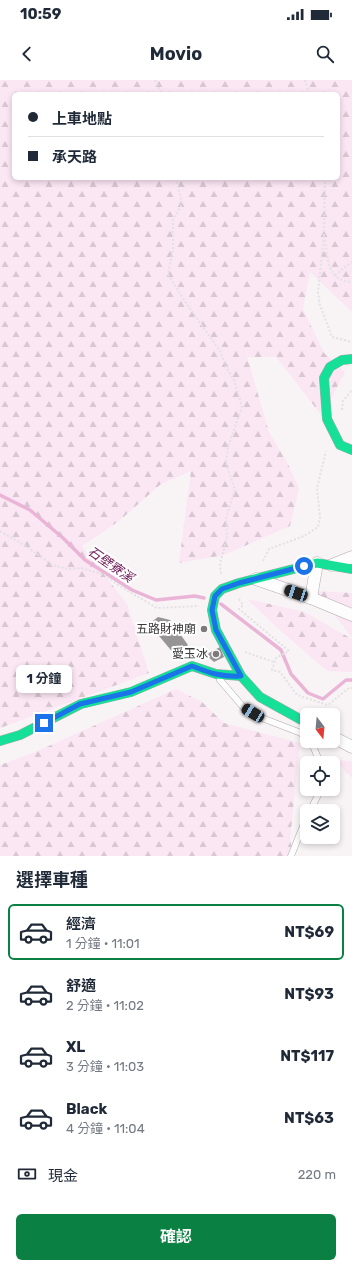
<!DOCTYPE html>
<html lang="zh-TW">
<meta charset="utf-8">
<style>
body{margin:0;font-family:Rubik,"Noto Sans TC",sans-serif;background:#f6f6f7;color:#1f2937;height:100vh;display:flex;flex-direction:column;font-size:15px;white-space:nowrap}
*{box-sizing:border-box;margin:0}
p{font-size:13px;color:#747a83}
.icon{flex:none;width:22px;height:22px;fill:none;stroke:currentColor;stroke-width:2;stroke-linecap:round;stroke-linejoin:round}
.map{position:relative;height:776px;overflow:hidden}
.drawer{display:flex;flex-direction:column;background:#fff;flex:1}
.drawer>*{flex:none}
.guide{position:absolute;left:12px;top:12px;width:328px;height:88px;border-radius:6px;box-shadow:0 2px 6px #0003;display:grid;align-content:center;height:88px;padding:0 16px;background:#fff}
.needle{width:26px;rotate:164deg}
.fabs{position:absolute;left:300px;top:628px;display:grid;gap:8px}
.fabs a{display:grid;place-items:center;width:40px;height:40px;border-radius:6px;background:#fff;box-shadow:0 2px 6px #0003;font-size:20px}
.end{position:absolute;width:18px;height:18px;margin:-9px;border:5px solid #1a73e8;background:#fff;box-shadow:0 0 0 2px #fff}
.from{border-radius:50%}
.bubble{position:absolute;height:28px;border-radius:6px;background:#fff;box-shadow:0 2px 6px #0003;font-size:13px;font-weight:700;line-height:28px;text-align:center}
.car{position:absolute;width:12px;height:24px;margin:-12px -6px;border-radius:5px;box-shadow:0 0 3px 1px #0007;background:linear-gradient(#222 24%,#8ab4d8 0 40%,#222 0 76%,#8ab4d8 0 86%,#222 0)}
.guide b{display:flex;align-items:center;gap:14px;height:38px;font-size:15px}
.guide b+b{border-top:1px solid #e0e1e3}
.guide i{width:10px;height:10px;background:#1f2937}
ul{padding:0;list-style:none}
li{display:flex;align-items:center;gap:12px;height:56px;margin:0 8px 6px;padding:0 8px;border:2px solid transparent;border-radius:6px}
li div{flex:1}
li b{display:block;font-size:15px}
li em{font-style:normal;font-weight:700}
li.selected{border-color:#0b8043}
li>.icon{width:36px;height:36px;stroke-width:1.5}
h2{padding:0 16px;font-size:18px;line-height:48px}
.pay{display:flex;align-items:center;gap:10px;height:44px;padding:0 16px;font-size:15px}
.pay p{margin-inline-start:auto}
.button{display:flex;gap:8px;margin-top:auto;padding:8px 16px}
.button a{flex:1;height:46px;border-radius:6px;background:#0b8043;color:#fff;font-size:16px;font-weight:700;line-height:46px;text-align:center}
.status{display:flex;justify-content:space-between;align-items:center;height:28px;padding:0 20px;background:#fff;direction:ltr}
.status svg{height:11px;fill:currentColor}
header{display:flex;justify-content:space-between;align-items:center;height:52px;padding:0 16px;background:#fff;font-size:18px;font-weight:700}
.map>svg:first-child{display:block}
.forest{fill:url(#forest-firs);fill-rule:evenodd}
.lines{fill:none;stroke-linecap:round;stroke-linejoin:round}
.stream{stroke:#eab4d6;stroke-width:3.5}
.building{fill:#979496}
.lane-casing{stroke:#aeaaac;stroke-width:7}
.street-casing{stroke:#aeaaac;stroke-width:13}
.fast-casing{stroke:#aeaaac;stroke-width:10}
.path{stroke:#e2e1e2;stroke-width:2;stroke-dasharray:2 2;stroke-linecap:butt}
.lane{stroke:#fefdfe;stroke-width:6}
.street{stroke:#fefdfe;stroke-width:12}
.fast{stroke:#16e098;stroke-width:9}
.route{stroke:#1a73e8;stroke-width:5}
.poi-dot{fill:#7e7a7c;stroke:#fff;stroke-width:1.5}
.labels{text-anchor:middle;stroke-width:4;stroke-linejoin:round;paint-order:stroke}
.poi-label{font-size:12px;fill:#3c393a;stroke:#fff;text-anchor:end}
.water-label{font-size:13px;font-style:italic;fill:#6e1857;stroke:#fff}
</style>
<div class="status"><b>10:59</b><svg viewBox="0 0 49 12"><path d="M0 12V9h3v3zM5 12V6h3v6zM10 12V3h3v9zM15 12V0h3v12zM26 1h20v11H26zM47 4h2v5h-2z"/></svg></div>
<header><svg class="icon" aria-label="back" viewBox="0 0 24 24"><path d="M15 5l-7 7 7 7"/></svg>Movio<svg class="icon" aria-label="search" viewBox="0 0 24 24"><circle cx="10" cy="10" r="6"/><path d="M15 15l6 6"/></svg></header>
<div class="map">
<svg width="352" height="776" viewBox="0 0 352 776">
<defs>
<pattern id="forest-firs" width="22" height="20" patternUnits="userSpaceOnUse"><rect width="22" height="20" fill="#fbe6f3"/><path d="M5 1l3.5 6h-7zM16 11l3.5 6h-7z" fill="#d8c6d1"/></pattern>
</defs>
<rect width="100%" height="100%" fill="#f8f4f6"/>
<g class="forest">
<path d="M0,0H352V232L310,192L303,229L324,273L345,292L322,336L276,277H247L269,352L288,384L299,408L290,446L224,475L179,483L191,391L161,404L119,441L82,466L127,524L149,593L0,648ZM14,14H338V98H14Z"/>
<path d="M316,511L352,513V558Z"/>
<path d="M247,519L305,532L352,559V592L327,591L283,553Z"/>
<path d="M176,609L202,622L224,643L300,663L290,760L294,776H0V685L33,673Z"/>
<path d="M335,680L352,681V698Z"/>
</g>
<g class="lines">
<g class="stream">
<path d="M0,415L30,430L63,458L85,480L132,510L156,520L195,516L204,518"/>
<path d="M221,524L281,570L291,594L308,613L323,619L346,600H352"/>
</g>
</g>
<g class="building">
<path d="M158,537L170,540L188,565L175,575L149,544Z"/>
<path d="M220,567L224,577L214,582L207,576L209,573Z"/>
</g>
<g class="lines">
<g class="lane-casing">
<g id="lane">
<path d="M220,600L244,628L262,638L301,653L307,660"/>
<path d="M308,661L314,668L320,683"/>
<path d="M310,731L321,709"/>
<path d="M291,776L307,736"/>
</g>
</g>
<g class="street-casing">
<g id="street">
<path d="M332,485L352,477"/>
<path d="M256,499L311,518L352,535"/>
<path d="M311,518L317,483"/>
<path d="M333,657L352,667"/>
</g>
</g>
<g class="fast-casing">
<g id="fast">
<path d="M352,279L342,280L330,287L324,298L327,339L340,365L352,370"/>
<path d="M307,643L260,617L241,596L216,550L212,530L215,516L222,509L239,503L317,483L352,489"/>
<path d="M0,661L20,655L81,624L131,612L192,586L216,594L241,596"/>
</g>
</g>
<g class="path">
<path d="M155,0L162,14"/>
<path d="M305,0L309,14"/>
<path d="M176,98L182,124L173,140V169L168,194L184,220L220,271L226,287L234,300L242,327L228,367L226,383L235,410L226,438L227,457L220,484L221,494"/>
<path d="M324,156L318,212L320,225L332,257L352,262"/>
<path d="M324,156L325,98"/>
<path d="M325,160C328,179 327,201 352,202"/>
<path d="M335,195L352,182"/>
<path d="M342,330L343,321L352,310"/>
<path d="M0,451L29,468L52,485L68,489L81,488L105,495L121,507L157,528L199,526"/>
<path d="M263,481L269,469L304,456L318,447L320,438L317,408L326,371"/>
<path d="M239,519L243,525L239,529L289,571L276,578L272,590L280,592L297,615L328,625L349,608H352"/>
<path d="M245,572L274,582"/>
</g>
<use href="#lane" class="lane"/>
<use href="#street" class="street"/>
<use href="#fast" class="fast"/>
</g>
<g class="lines">
<path class="route" d="M44,643L80,624L131,612L192,586C210,593 221,597 241,596L216,550L212,530L215,516L222,509L239,503L304,486"/>
</g>
<g class="poi-dot">
<circle cx="204" cy="549" r="4"/>
<circle cx="216" cy="574" r="4"/>
</g>
<g class="labels">
<g class="poi-label">
<text x="196" y="553">五路財神廟</text>
<text x="208" y="578">愛玉冰</text>
</g>
<g class="water-label">
<text transform="translate(111 484) rotate(35)" y="5">石壁寮溪</text>
</g>
</g>
</svg>
<div class="fabs">
<a><svg class="needle" viewBox="-14 -14 28 28"><path d="M0-13l5 13h-10z" fill="#e53935"/><path d="M0 13l5-13h-10z" fill="#747a83"/></svg></a>
<a><svg class="icon" aria-label="locate" viewBox="0 0 24 24"><circle cx="12" cy="12" r="6"/><path d="M12 2v4M12 18v4M2 12h4M18 12h4"/></svg></a>
<a><svg class="icon" aria-label="layers" viewBox="0 0 24 24"><path d="M12 4l9 5-9 5-9-5zM3 14l9 5 9-5"/></svg></a>
</div>
<i class="end from" style="left:304px;top:486px"></i>
<i class="end" style="left:44px;top:643px"></i>
<div class="bubble" style="left:16px;top:585px;width:56px">1 分鐘</div>
<i class="car" style="left:296px;top:513px;rotate:289deg"></i>
<i class="car" style="left:253px;top:633px;rotate:301deg"></i>
<div class="guide">
<b><i class="from"></i>上車地點</b>
<b><i></i>承天路</b>
</div>
</div>
<section class="drawer">
<h2>選擇車種</h2>
<ul>
<li class="selected"><svg class="icon" aria-label="car" viewBox="0 0 24 24"><path d="M5 17H2v-5l4-1 3-4h7l3 4 3 1v5h-3M9 17h6M6 11h13"/><circle cx="7" cy="17" r="2"/><circle cx="17" cy="17" r="2"/></svg><div><b>經濟</b><p>1 分鐘 · 11:01</p></div><em>NT$69</em></li>
<li><svg class="icon" aria-label="car" viewBox="0 0 24 24"><path d="M5 17H2v-5l4-1 3-4h7l3 4 3 1v5h-3M9 17h6M6 11h13"/><circle cx="7" cy="17" r="2"/><circle cx="17" cy="17" r="2"/></svg><div><b>舒適</b><p>2 分鐘 · 11:02</p></div><em>NT$93</em></li>
<li><svg class="icon" aria-label="car" viewBox="0 0 24 24"><path d="M5 17H2v-5l4-1 3-4h7l3 4 3 1v5h-3M9 17h6M6 11h13"/><circle cx="7" cy="17" r="2"/><circle cx="17" cy="17" r="2"/></svg><div><b>XL</b><p>3 分鐘 · 11:03</p></div><em>NT$117</em></li>
<li><svg class="icon" aria-label="car" viewBox="0 0 24 24"><path d="M5 17H2v-5l4-1 3-4h7l3 4 3 1v5h-3M9 17h6M6 11h13"/><circle cx="7" cy="17" r="2"/><circle cx="17" cy="17" r="2"/></svg><div><b>Black</b><p>4 分鐘 · 11:04</p></div><em>NT$63</em></li>
</ul>
<div class="pay"><svg class="icon" aria-label="cash" viewBox="0 0 24 24"><path d="M3 7h18v10H3z"/><circle cx="12" cy="12" r="2"/></svg>現金<p>220 m</p></div>
<div class="button"><a>確認</a></div>
</section>
